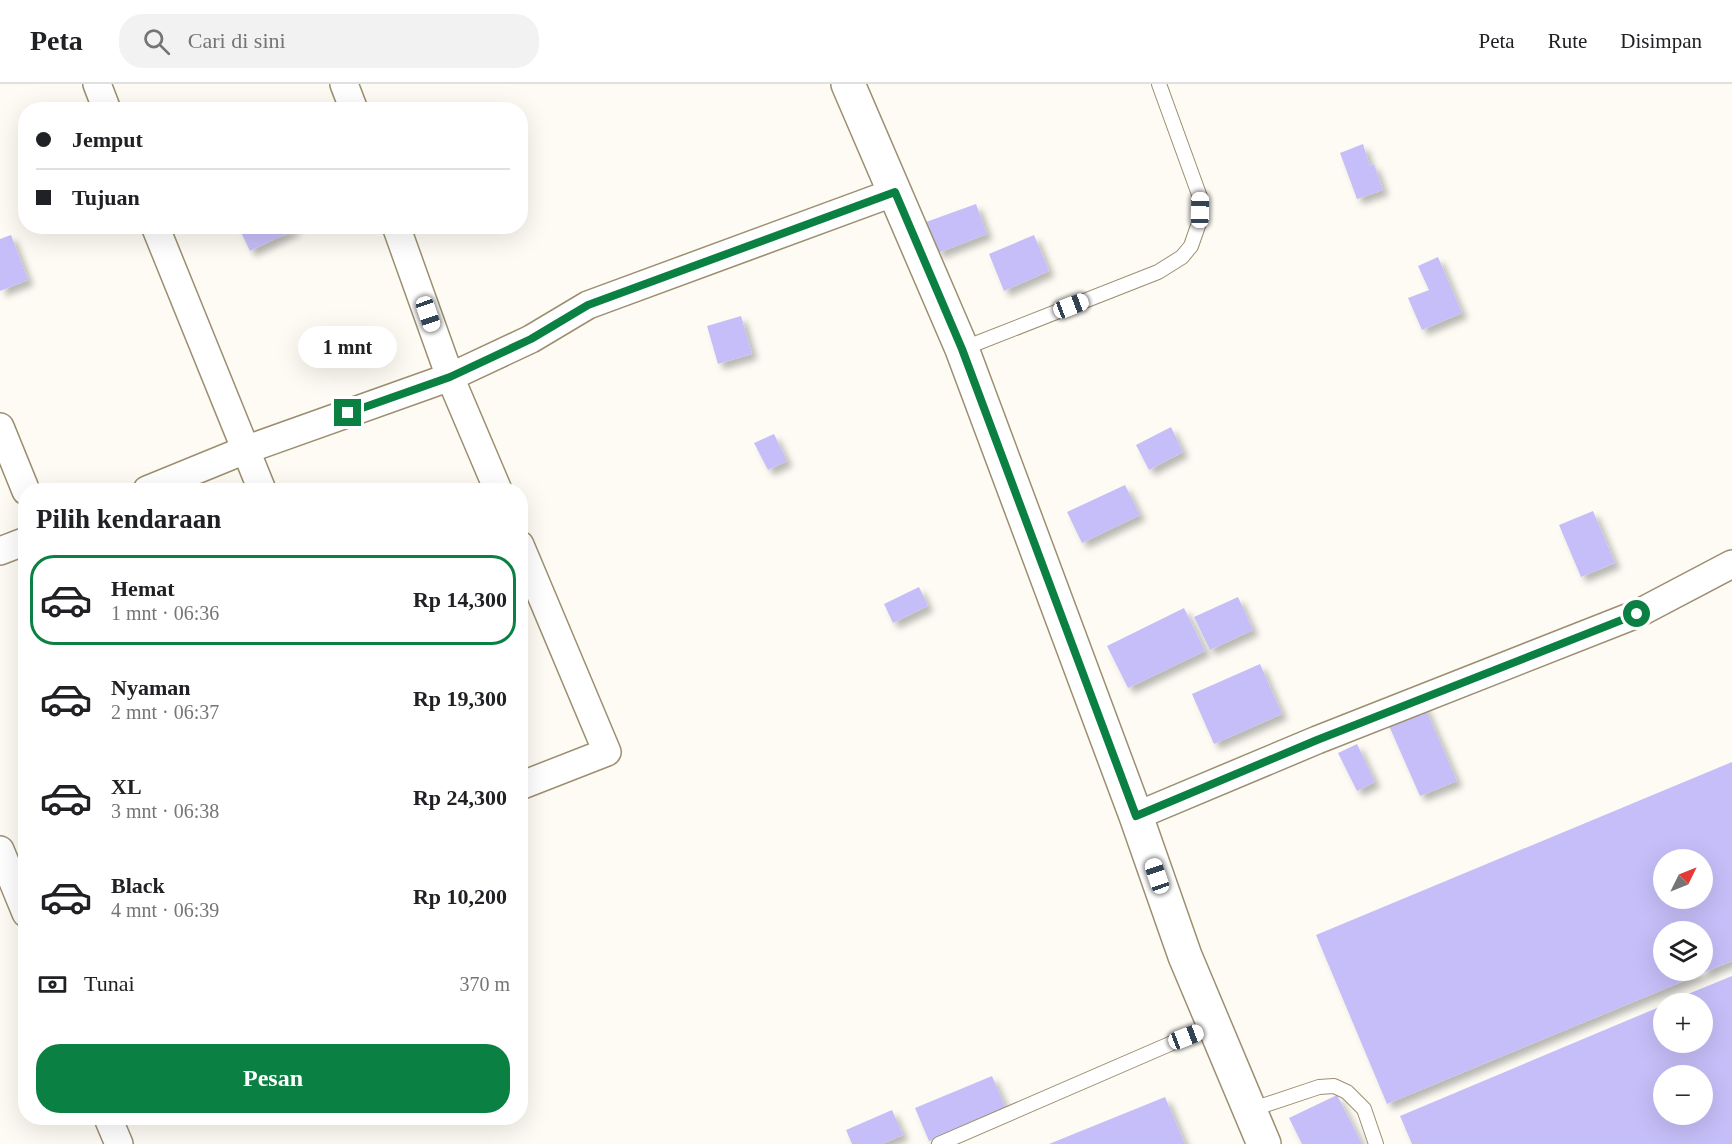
<!DOCTYPE html>
<html lang="id">
<meta charset="utf-8">
<style>
body{margin:0;font-family:"Times New Roman",serif;background:#f2f2f2;color:#202124;height:100vh;display:flex;flex-direction:column;font-size:22px;white-space:nowrap}
*{box-sizing:border-box;margin:0}
p{font-size:20px;color:#757577}
.icon{flex:none;width:33px;height:33px;fill:none;stroke:currentColor;stroke-width:2;stroke-linecap:round;stroke-linejoin:round}
.map{position:relative;flex:1;overflow:hidden}
.panel{position:absolute;left:18px;top:399px;width:510px;height:642px;display:flex;flex-direction:column;background:#fff;border-radius:24px;box-shadow:0 6px 24px #0002}
.panel>*{flex:none}
.top-card{position:absolute;left:18px;top:18px;width:510px;height:132px;border-radius:24px;box-shadow:0 6px 24px #0002;display:grid;align-content:center;height:132px;padding:0 18px;background:#fff}
.needle{width:39px;rotate:47deg}
.tools{position:absolute;left:1653px;top:765px;display:grid;gap:12px}
.tools a{display:grid;place-items:center;width:60px;height:60px;border-radius:50%;background:#fff;box-shadow:0 6px 24px #0002;font-size:30px}
.end{position:absolute;width:27px;height:27px;margin:-14px;border:8px solid #0b8043;background:#fff;box-shadow:0 0 0 3px #fff}
.from{border-radius:50%}
.bubble{position:absolute;height:42px;border-radius:21px;background:#fff;box-shadow:0 6px 24px #0002;font-size:20px;font-weight:700;line-height:42px;text-align:center}
.car{position:absolute;width:18px;height:36px;margin:-18px -9px;border-radius:8px;box-shadow:0 0 4px 2px #0007;background:linear-gradient(#fff 24%,#345 0 40%,#fff 0 76%,#345 0 86%,#fff 0)}
.top-card b{display:flex;align-items:center;gap:21px;height:57px;font-size:22px}
.top-card b+b{border-top:2px solid #e0e0e0}
.top-card i{width:15px;height:15px;background:#202124}
ul{padding:0;list-style:none}
li{display:flex;align-items:center;gap:18px;height:90px;margin:0 12px 9px;padding:0 6px;border:3px solid transparent;border-radius:24px}
li div{flex:1}
li b{display:block;font-size:22px}
li em{font-style:normal;font-weight:700}
li.current{border-color:#0b8043}
li>.icon{width:54px;height:54px;stroke-width:1.5}
h2{padding:0 18px;font-size:27px;line-height:72px}
.pay{display:flex;align-items:center;gap:15px;height:66px;padding:0 18px;font-size:22px}
.pay p{margin-inline-start:auto}
.cta{display:flex;gap:12px;margin-top:auto;padding:12px 18px}
.cta a{flex:1;height:69px;border-radius:24px;background:#0b8043;color:#fff;font-size:24px;font-weight:700;line-height:69px;text-align:center}
header{display:flex;align-items:center;gap:36px;box-sizing:border-box;height:84px;padding:0 30px;background:#fff;border-bottom:2px solid #e0e0e0}
header strong{font-size:28px}
nav{display:flex;gap:33px;margin-inline-start:auto;font-size:21px}
.search{width:420px;height:54px;background:#f2f2f2;display:flex;align-items:center;gap:15px;box-sizing:border-box;padding:0 21px;border-radius:24px;color:#757577;font-size:22px}
.map>svg:first-child{display:block}
.building{fill:#c5bef8;fill-rule:evenodd;filter:url(#shadow)}
.lines{fill:none;stroke-linecap:round;stroke-linejoin:round}
.service-casing{stroke:#9c8f70;stroke-width:16}
.minor-casing{stroke:#9c8f70;stroke-width:30}
.tertiary-casing{stroke:#9c8f70;stroke-width:36}
.service{stroke:#fff;stroke-width:14}
.minor{stroke:#fff;stroke-width:27}
.tertiary{stroke:#fff;stroke-width:33}
.route{stroke:#0b8043;stroke-width:8}
</style>
<header>
<strong>Peta</strong>
<div class="search"><svg class="icon" aria-label="search" viewBox="0 0 24 24"><circle cx="10" cy="10" r="6"/><path d="M15 15l6 6"/></svg>Cari di sini</div>
<nav><a>Peta</a><a>Rute</a><a>Disimpan</a></nav>
</header>
<div class="map">
<svg width="1732" height="1060" viewBox="0 0 1732 1060">
<defs>
<filter id="shadow"><feDropShadow dx="5.5" dy="5.5" stdDeviation="3" flood-color="#0004"/></filter>
</defs>
<rect width="100%" height="100%" fill="#fefbf4"/>
<g class="building">
<path d="M1363,60L1370,82L1374,80L1383,106L1357,115L1340,69Z"/>
<path d="M976,120L987,150L938,169L926,138Z"/>
<path d="M238,142H293L294,146L250,167Z"/>
<path d="M11,151L28,196L0,207V155Z"/>
<path d="M1034,151L1049,187L1004,207L989,170Z"/>
<path d="M1438,173L1462,229L1422,246L1408,214L1429,206L1418,182Z"/>
<path d="M741,232L752,270L718,280L707,242Z"/>
<path d="M1171,343L1183,368L1149,386L1136,361Z"/>
<path d="M774,350L787,377L768,386L754,359Z"/>
<path d="M1125,401L1140,431L1082,459L1067,428Z"/>
<path d="M1593,427L1615,479L1581,493L1559,441Z"/>
<path d="M919,503L928,522L893,539L884,520Z"/>
<path d="M1238,513L1253,546L1210,566L1194,533Z"/>
<path d="M1184,524L1205,567L1128,604L1107,562Z"/>
<path d="M1260,580L1282,630L1214,660L1192,610Z"/>
<path d="M1423,619L1457,697L1420,712L1386,635Z"/>
<path d="M1357,660L1375,698L1357,707L1338,669Z"/>
<path d="M1732,678V877L1387,1020L1316,851ZM1664,776H1702V814H1664ZM1664,848H1702V886H1664Z"/>
<path d="M1732,892V1060H1412L1400,1032L1664,921V958H1702V920L1666,919ZM1664,992H1702V1030H1664Z"/>
<path d="M992,992L1006,1025L929,1057L915,1024Z"/>
<path d="M1337,1011L1362,1060H1302L1289,1034Z"/>
<path d="M1165,1013L1185,1060H1049Z"/>
<path d="M892,1026L903,1051L882,1060H852L846,1046Z"/>
</g>
<g class="lines">
<g class="service-casing">
<g id="service">
<path d="M962,265L1158,188L1182,173L1191,162L1199,139L1200,113L1159,0"/>
<path d="M1250,1026L1319,1003L1334,1002L1347,1008L1364,1025L1376,1060"/>
<path d="M939,1060L1186,953L1215,943"/>
</g>
</g>
<g class="minor-casing">
<g id="minor">
<path d="M97,0L107,26"/>
<path d="M344,0L354,26"/>
<path d="M155,142L262,406"/>
<path d="M396,142L450,293L498,406"/>
<path d="M0,343L26,407"/>
<path d="M147,406L245,366L450,293L531,255L588,221L895,108"/>
<path d="M520,461L607,668L520,702"/>
<path d="M0,467L26,457"/>
<path d="M1136,732L1317,656L1637,530L1732,480"/>
<path d="M0,766L26,829"/>
<path d="M108,1034L119,1060"/>
</g>
</g>
<g class="tertiary-casing">
<path id="tertiary" d="M848,0L962,265L1136,732L1185,872L1264,1060"/>
</g>
<use href="#service" class="service"/>
<use href="#minor" class="minor"/>
<use href="#tertiary" class="tertiary"/>
</g>
<g class="lines">
<path class="route" d="M348,329L450,293L531,255L588,221L895,108L962,265L1136,732L1317,656L1637,530"/>
</g>
</svg>
<div class="tools">
<a><svg class="needle" viewBox="-14 -14 28 28"><path d="M0-13l5 13h-10z" fill="#e53935"/><path d="M0 13l5-13h-10z" fill="#757577"/></svg></a>
<a><svg class="icon" aria-label="layers" viewBox="0 0 24 24"><path d="M12 4l9 5-9 5-9-5zM3 14l9 5 9-5"/></svg></a>
<a>+</a>
<a>−</a>
</div>
<i class="end from" style="left:1637px;top:530px"></i>
<i class="end" style="left:348px;top:329px"></i>
<div class="bubble" style="left:298px;top:242px;width:99px">1 mnt</div>
<i class="car" style="left:1200px;top:126px;rotate:1deg"></i>
<i class="car" style="left:1071px;top:222px;rotate:69deg"></i>
<i class="car" style="left:428px;top:230px;rotate:161deg"></i>
<i class="car" style="left:1157px;top:792px;rotate:341deg"></i>
<i class="car" style="left:1186px;top:953px;rotate:69deg"></i>
<div class="top-card">
<b><i class="from"></i>Jemput</b>
<b><i></i>Tujuan</b>
</div>
<section class="panel">
<h2>Pilih kendaraan</h2>
<ul>
<li class="current"><svg class="icon" aria-label="car" viewBox="0 0 24 24"><path d="M5 17H2v-5l4-1 3-4h7l3 4 3 1v5h-3M9 17h6M6 11h13"/><circle cx="7" cy="17" r="2"/><circle cx="17" cy="17" r="2"/></svg><div><b>Hemat</b><p>1 mnt · 06:36</p></div><em>Rp 14,300</em></li>
<li><svg class="icon" aria-label="car" viewBox="0 0 24 24"><path d="M5 17H2v-5l4-1 3-4h7l3 4 3 1v5h-3M9 17h6M6 11h13"/><circle cx="7" cy="17" r="2"/><circle cx="17" cy="17" r="2"/></svg><div><b>Nyaman</b><p>2 mnt · 06:37</p></div><em>Rp 19,300</em></li>
<li><svg class="icon" aria-label="car" viewBox="0 0 24 24"><path d="M5 17H2v-5l4-1 3-4h7l3 4 3 1v5h-3M9 17h6M6 11h13"/><circle cx="7" cy="17" r="2"/><circle cx="17" cy="17" r="2"/></svg><div><b>XL</b><p>3 mnt · 06:38</p></div><em>Rp 24,300</em></li>
<li><svg class="icon" aria-label="car" viewBox="0 0 24 24"><path d="M5 17H2v-5l4-1 3-4h7l3 4 3 1v5h-3M9 17h6M6 11h13"/><circle cx="7" cy="17" r="2"/><circle cx="17" cy="17" r="2"/></svg><div><b>Black</b><p>4 mnt · 06:39</p></div><em>Rp 10,200</em></li>
</ul>
<div class="pay"><svg class="icon" aria-label="cash" viewBox="0 0 24 24"><path d="M3 7h18v10H3z"/><circle cx="12" cy="12" r="2"/></svg>Tunai<p>370 m</p></div>
<div class="cta"><a>Pesan</a></div>
</section>
</div>
